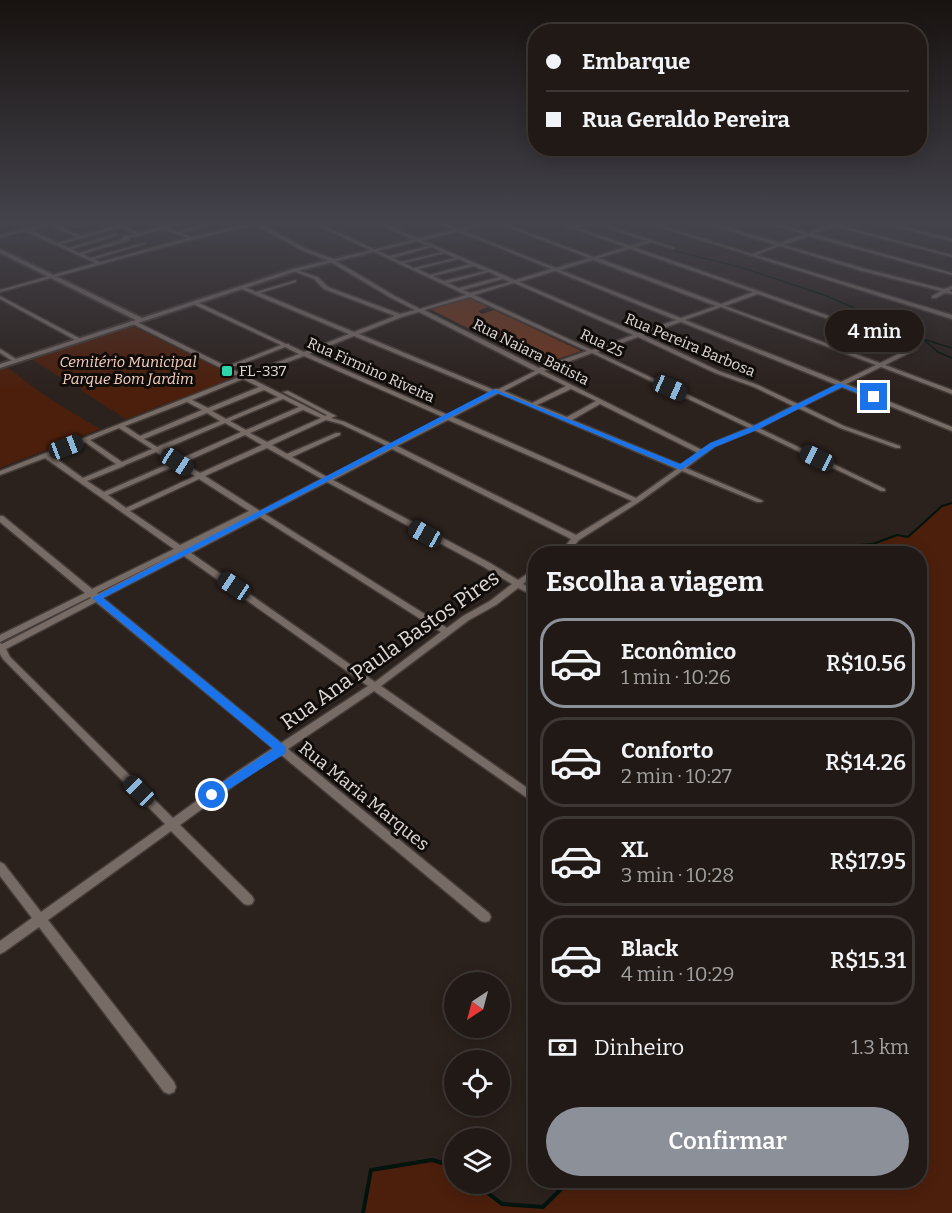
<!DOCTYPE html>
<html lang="pt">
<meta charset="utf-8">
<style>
body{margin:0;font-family:Bitter,serif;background:#2d2623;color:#f1f3f6;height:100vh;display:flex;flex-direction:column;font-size:22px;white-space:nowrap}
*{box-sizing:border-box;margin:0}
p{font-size:20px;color:#a2a0a1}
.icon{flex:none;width:33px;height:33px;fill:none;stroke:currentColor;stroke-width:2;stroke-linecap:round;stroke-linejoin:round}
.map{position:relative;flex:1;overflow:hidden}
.sheet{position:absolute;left:528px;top:546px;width:399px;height:642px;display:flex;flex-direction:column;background:#201916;border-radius:24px;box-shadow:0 3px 15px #0003,0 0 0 2px #3d3835}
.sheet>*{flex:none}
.top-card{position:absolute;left:528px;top:24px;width:399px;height:132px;border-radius:24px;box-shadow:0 3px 15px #0003,0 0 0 2px #3d3835;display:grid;align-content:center;height:132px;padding:0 18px;background:#201916}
.needle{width:39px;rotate:216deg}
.fabs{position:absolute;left:444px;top:972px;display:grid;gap:12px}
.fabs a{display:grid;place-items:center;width:66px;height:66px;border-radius:50%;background:#201916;box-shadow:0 3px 15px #0003,0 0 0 2px #3d3835;font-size:30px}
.end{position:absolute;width:27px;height:27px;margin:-14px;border:8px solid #1a73e8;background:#fff;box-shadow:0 0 0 3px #fff}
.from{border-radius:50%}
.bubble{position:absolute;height:42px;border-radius:21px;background:#201916;box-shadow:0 3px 15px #0003,0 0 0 2px #3d3835;font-size:20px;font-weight:600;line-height:42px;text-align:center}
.car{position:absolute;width:18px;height:36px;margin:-18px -9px;border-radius:8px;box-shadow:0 0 4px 2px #0007;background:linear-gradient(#222 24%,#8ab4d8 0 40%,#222 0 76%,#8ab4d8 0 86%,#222 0)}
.top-card b{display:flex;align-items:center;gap:21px;height:57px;font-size:22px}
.top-card b+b{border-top:2px solid #3d3835}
.top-card i{width:15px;height:15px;background:#f1f3f6}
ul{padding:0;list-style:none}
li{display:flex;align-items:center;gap:18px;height:90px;margin:0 12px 9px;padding:0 6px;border:3px solid #3d3835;border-radius:24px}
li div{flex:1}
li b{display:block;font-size:22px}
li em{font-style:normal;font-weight:600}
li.current{border-color:#8c9099}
li>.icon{width:54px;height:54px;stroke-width:1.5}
h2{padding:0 18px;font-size:27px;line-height:72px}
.pay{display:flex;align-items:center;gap:15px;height:66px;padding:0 18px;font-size:22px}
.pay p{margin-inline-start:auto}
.cta{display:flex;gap:12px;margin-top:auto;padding:12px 18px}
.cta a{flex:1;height:69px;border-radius:36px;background:#8c9099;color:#fff;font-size:24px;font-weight:600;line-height:69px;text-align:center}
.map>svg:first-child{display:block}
.green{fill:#4c1f0c}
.forest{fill:#6e361e}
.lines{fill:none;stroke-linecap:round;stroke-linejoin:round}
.stream-far2{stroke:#00140d;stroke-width:1.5}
.stream-far1{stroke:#00140d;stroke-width:2}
.stream{stroke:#00140d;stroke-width:4}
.minor-casing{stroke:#443c39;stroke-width:3}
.tertiary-casing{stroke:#443c39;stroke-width:4}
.minor{fill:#776b66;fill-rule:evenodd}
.tertiary{fill:#776b66;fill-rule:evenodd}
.route{fill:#1a73e8}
.poi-dot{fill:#2dd5ab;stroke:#100c0a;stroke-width:2}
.labels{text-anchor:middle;stroke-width:6;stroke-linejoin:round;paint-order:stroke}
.far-street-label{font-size:15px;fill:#e0d9d7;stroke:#100c0a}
.far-park-label{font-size:15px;font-style:italic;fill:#f5cfc0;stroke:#100c0a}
.far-poi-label{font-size:15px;fill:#e0d9d7;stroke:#100c0a;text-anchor:start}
.street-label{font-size:18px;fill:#e0d9d7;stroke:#100c0a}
.near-street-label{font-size:21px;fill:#e0d9d7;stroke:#100c0a}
</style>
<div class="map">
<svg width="952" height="1213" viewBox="0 0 952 1213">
<rect width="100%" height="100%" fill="#2b211d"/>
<g class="green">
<path d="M131,325L236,377L126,419L82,391L81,388L74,386L30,358Z"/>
<path d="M5,366L48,398L100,429L0,468V368Z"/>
<path d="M952,503V1213H363L371,1170L432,1160L454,1166V1184H476L502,1204L543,1207L570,1181L920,1180V554L827,553L832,547L873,544L897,535L908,537L942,506Z"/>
</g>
<path class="forest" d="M467,297L488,307L478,311L482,314L494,310L581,351L540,365L430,309Z"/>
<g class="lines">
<g class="stream-far2">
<path d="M675,251L740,267L827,296L923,339L938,352L952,358"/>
<path d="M926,340L952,348"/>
</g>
<path class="stream-far1" d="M827,554L832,547L873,544L897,535L908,537L942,506L952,503"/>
<g class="stream">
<path d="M476,1184L502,1204L543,1207L570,1180"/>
<path d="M363,1213L371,1170L432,1160L454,1166"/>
</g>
<g class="minor-casing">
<g id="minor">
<path d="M59,221H65L55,224L81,236L117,225L108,221H113L139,233L160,227L144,221C151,221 158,226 165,226C173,226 182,221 191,221L168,228L178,232L217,221H223L182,233L191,237L255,222L270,221L260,224L307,249L331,258L395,296L420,309L466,295L308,221H313L389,256L428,246L372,221H377L515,280L551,269L433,221H438L556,268L589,258L492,221H497L594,257L626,247L572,228V226L630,246L647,241L588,221H593L675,248L673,249L651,242L634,247L917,347V349L885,365L952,390V394L881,367L846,384L952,427V431L842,387L803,406L844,426L900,446V448H896L840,428L798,408L759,428L885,489V491H881L754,430L715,446L686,468L761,500L763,501L761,502H757L682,471L639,502L579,540L567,554H559L571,539L392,449L333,480L490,563L518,580L536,568V574L523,584L536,591V597L518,588L496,605L469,620L381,686L536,794V804L374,691L288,749L489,913L491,917L489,921L485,922L481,921L280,754L243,779L180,825L252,896L254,900L252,904L248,905L244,904L171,831L48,920L174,1082L176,1087L174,1092L169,1094L164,1092L39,927L4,952L0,954V941L32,918L0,876V862L4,864L41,912L165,824L3,659L0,654V643L2,644L91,598L90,597L0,642V635L85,593L0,522V516H3L92,589L174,549L45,458L0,475V471L239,377L131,323V321H135L244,375L299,354L285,347L237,366H233V364L281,345L193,304V302H197L286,344H289V345L304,352L349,334L239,288V286H243L256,292L296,280V282L260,293L354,332L395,316L324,289L314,279L293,271V269L318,277L328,287L400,314L415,310L391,298L327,260L303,251L255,225C168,244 86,269 0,292V290L95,263L25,231L0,237V235ZM50,225L77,237L58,243L30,230ZM120,227L135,234L123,237L124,239L79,253L72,249L118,235L115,234L69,248L61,244ZM163,229L187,238L100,262L94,259L145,244L143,243L90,258L83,254L130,240L129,238ZM432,247L442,252L401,262L393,258ZM630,249L753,292L721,304L598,258ZM445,253L455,258L414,268L404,263ZM459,259L470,264L430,275L418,269ZM593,260L716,306L681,318L560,270ZM474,266L485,271L444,281L433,276ZM555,271L676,320L638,333L519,282ZM489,272L499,277L459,288L448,283ZM503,279L510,282L470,293L463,290ZM514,283L633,335L592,350L474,295ZM758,294L910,348L880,363L725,306ZM470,297L587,351L539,368L424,310ZM721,307L876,365L841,382L685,320ZM419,312L535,371L499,389H495L494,390L359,334L402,317ZM681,322L837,385L798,404L758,385L719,371L643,335ZM354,336L491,393L448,415L309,354ZM638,337L715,373L754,387L793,406L754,426L597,352ZM592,353L749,428L711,444L702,450L544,371ZM304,356L443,417L392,444L345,422L331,418L336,416L288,391L283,392L327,415L325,416L248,377ZM539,373L566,386L532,403L504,391ZM243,379L259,387L208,408L192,400ZM571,389L596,401L567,417L537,405ZM264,390L278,397L226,419L212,411ZM499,393L677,469L636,498L453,417ZM283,399L299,407L246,430L230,421ZM187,402L202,410L140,436L125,426ZM600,404L698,453L681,465L572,420ZM303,410L321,418L267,442L250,433ZM207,413L220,421L157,447L144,439ZM326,420L341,424L387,446L327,477L292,457L340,435V433H336L287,454L272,445ZM448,420L632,501L576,535L397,446ZM225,423L241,432L178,460L162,450ZM119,428L152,449L122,462L90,440ZM245,435L262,445L200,473L183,463ZM85,442L116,464L83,478L51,455ZM267,448L322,479L260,511L205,476ZM156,452L173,462L104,492L87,481L124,466L125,465ZM177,465L195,476L126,508L108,495ZM199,479L249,511L180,545L130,511ZM327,482L484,567L512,584L490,601L463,616L447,628L265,514ZM260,517L441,632L375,682L191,553ZM179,552L98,594L97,593ZM184,556L368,686L281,743L103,598ZM96,602L273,748L235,773L173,818L10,657L6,649Z"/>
<path d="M94,221H101L75,227L73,226Z"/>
<path d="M641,221H646L752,254L776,245L698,221H703L780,243L805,234L759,221H765L809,233L830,225L817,221L834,224L842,221H847L838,225L952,255V257L834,226L813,234L952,273V275L809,236L784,245L866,269L944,289L952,286V289L949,291L952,292V294L945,293L936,298H932V296L941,291L862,271L780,246L756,255L952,315V319Z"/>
<path d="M874,221H880L952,239V241Z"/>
<path d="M933,221H939L952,224V226Z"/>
<path d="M0,296L81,339L82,340L77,341L0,299Z"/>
<path d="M0,349L2,350L19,361L14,362L0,353Z"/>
</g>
</g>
<g class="tertiary-casing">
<g id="tertiary">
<path d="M491,221H498L297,271L0,368V364L136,320L0,253V249L142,318L293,269Z"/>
<path d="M555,221C562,221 569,225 575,225C583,224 589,221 596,221L573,229Z"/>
</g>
</g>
<use href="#minor" class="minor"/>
<use href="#tertiary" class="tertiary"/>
</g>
<linearGradient id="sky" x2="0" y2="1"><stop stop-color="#181210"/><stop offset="0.57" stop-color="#44434c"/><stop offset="1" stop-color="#44434c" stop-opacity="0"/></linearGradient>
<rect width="952" height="391" fill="url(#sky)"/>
<path class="route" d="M839,383L878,397L872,399L842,387L757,430L715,447L681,470L497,393L103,598L286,747V753L212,800L208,799V792L273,749L92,598L494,389L680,464L710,443L751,427Z"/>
<rect class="poi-dot" x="221" y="365" width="12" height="12" rx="3"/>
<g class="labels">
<g class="far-street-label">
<text transform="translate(602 343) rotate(25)" y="5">Rua 25</text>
<text transform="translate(690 345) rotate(23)" y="5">Rua Pereira Barbosa</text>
<text transform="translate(531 352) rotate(27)" y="5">Rua Naiara Batista</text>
<text transform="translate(371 370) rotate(24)" y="5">Rua Firmino Riveira</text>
</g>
<g class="far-park-label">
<text x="128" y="367">Cemitério Municipal<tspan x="128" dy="17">Parque Bom Jardim</tspan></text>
</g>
<g class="far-poi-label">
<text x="239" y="376">FL-337</text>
</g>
<g class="street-label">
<text transform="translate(364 796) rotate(39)" y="6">Rua Maria Marques</text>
</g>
<g class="near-street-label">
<text transform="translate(390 650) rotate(-35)" y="7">Rua Ana Paula Bastos Pires</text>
</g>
</g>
</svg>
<div class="fabs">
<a><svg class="needle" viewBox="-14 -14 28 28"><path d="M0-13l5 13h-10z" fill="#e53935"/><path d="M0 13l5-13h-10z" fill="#a2a0a1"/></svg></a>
<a><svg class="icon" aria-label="locate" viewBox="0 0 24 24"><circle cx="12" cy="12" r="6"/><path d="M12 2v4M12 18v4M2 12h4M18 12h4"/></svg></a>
<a><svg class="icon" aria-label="layers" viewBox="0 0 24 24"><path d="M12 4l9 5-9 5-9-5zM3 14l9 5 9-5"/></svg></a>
</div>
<i class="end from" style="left:212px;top:795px"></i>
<i class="end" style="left:874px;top:397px"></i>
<div class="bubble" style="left:825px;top:310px;width:99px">4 min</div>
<i class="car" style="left:670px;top:388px;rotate:114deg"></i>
<i class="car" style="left:66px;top:447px;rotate:69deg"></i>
<i class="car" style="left:817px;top:458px;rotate:296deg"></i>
<i class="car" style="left:177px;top:462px;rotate:123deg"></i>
<i class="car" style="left:425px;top:534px;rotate:299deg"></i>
<i class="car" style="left:234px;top:586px;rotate:304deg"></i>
<i class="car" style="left:139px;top:791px;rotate:315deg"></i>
<div class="top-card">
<b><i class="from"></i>Embarque</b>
<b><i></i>Rua Geraldo Pereira</b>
</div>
<section class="sheet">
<h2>Escolha a viagem</h2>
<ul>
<li class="current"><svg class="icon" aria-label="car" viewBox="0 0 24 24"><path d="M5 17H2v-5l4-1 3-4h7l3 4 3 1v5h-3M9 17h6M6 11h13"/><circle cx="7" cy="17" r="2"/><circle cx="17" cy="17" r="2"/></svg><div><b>Econômico</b><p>1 min · 10:26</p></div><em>R$10.56</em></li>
<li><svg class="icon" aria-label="car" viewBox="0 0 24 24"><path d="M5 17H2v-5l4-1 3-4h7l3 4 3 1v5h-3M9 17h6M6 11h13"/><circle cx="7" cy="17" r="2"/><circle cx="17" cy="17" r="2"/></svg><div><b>Conforto</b><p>2 min · 10:27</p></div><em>R$14.26</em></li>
<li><svg class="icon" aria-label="car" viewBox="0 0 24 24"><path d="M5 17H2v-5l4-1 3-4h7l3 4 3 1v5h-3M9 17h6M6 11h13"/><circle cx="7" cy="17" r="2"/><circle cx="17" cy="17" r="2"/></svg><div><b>XL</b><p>3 min · 10:28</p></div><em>R$17.95</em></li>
<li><svg class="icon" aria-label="car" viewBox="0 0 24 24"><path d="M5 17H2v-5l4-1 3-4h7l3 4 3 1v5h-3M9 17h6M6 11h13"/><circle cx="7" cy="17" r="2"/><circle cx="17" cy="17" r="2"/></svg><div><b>Black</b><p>4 min · 10:29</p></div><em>R$15.31</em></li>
</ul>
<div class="pay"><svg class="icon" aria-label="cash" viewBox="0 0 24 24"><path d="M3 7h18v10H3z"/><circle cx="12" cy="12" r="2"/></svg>Dinheiro<p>1.3 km</p></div>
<div class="cta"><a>Confirmar</a></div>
</section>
</div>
